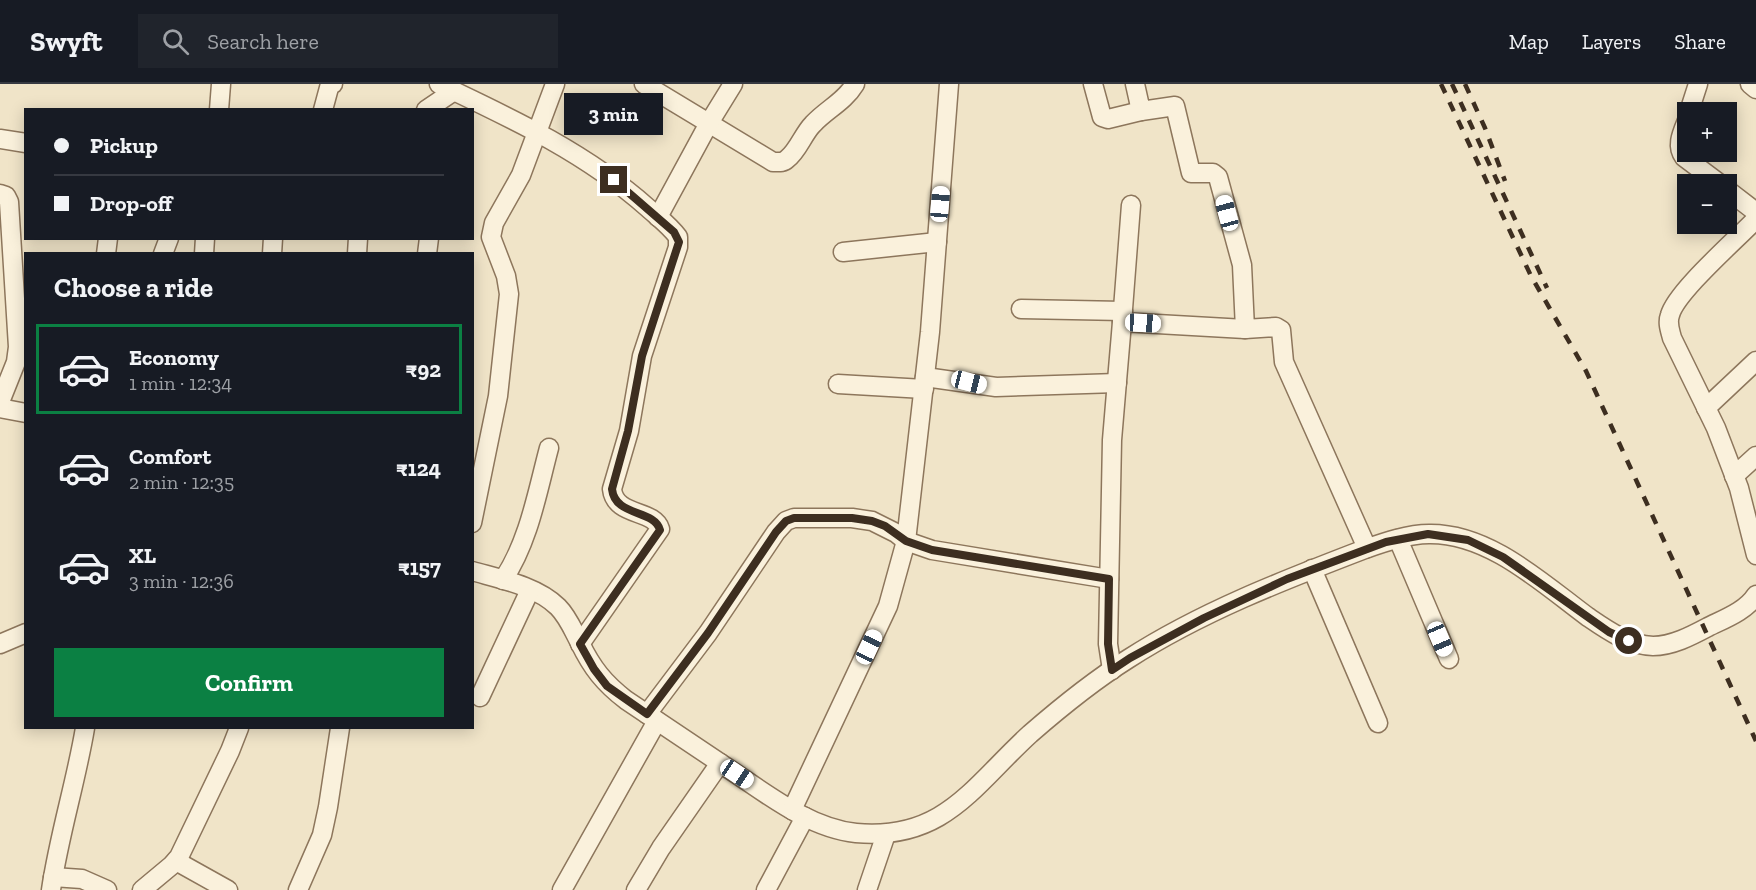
<!DOCTYPE html>
<meta charset="utf-8">
<style>
body{margin:0;font-family:"Zilla Slab",serif;background:#20242c;color:#f1f3f6;height:100vh;display:flex;flex-direction:column;font-size:22px;white-space:nowrap}
*{box-sizing:border-box;margin:0}
p{font-size:20px;color:#9ea1a6}
.icon{flex:none;width:33px;height:33px;fill:none;stroke:currentColor;stroke-width:2;stroke-linecap:round;stroke-linejoin:round}
.map{position:relative;flex:1;overflow:hidden}
.panel{position:absolute;left:24px;top:168px;width:450px;height:477px;display:flex;flex-direction:column;background:#171b24;border-radius:0px;box-shadow:0 3px 15px #0003}
.panel>*{flex:none}
.hud{position:absolute;left:24px;top:24px;width:450px;height:132px;border-radius:0px;box-shadow:0 3px 15px #0003;display:grid;align-content:center;height:132px;padding:0 30px;background:#171b24}
.tools{position:absolute;left:1677px;top:18px;display:grid;gap:12px}
.tools a{display:grid;place-items:center;width:60px;height:60px;border-radius:0px;background:#171b24;box-shadow:0 3px 15px #0003;font-size:30px}
.end{position:absolute;width:27px;height:27px;margin:-14px;border:8px solid #3d2e20;background:#fff;box-shadow:0 0 0 3px #fff}
.from{border-radius:50%}
.bubble{position:absolute;height:42px;border-radius:0px;background:#171b24;box-shadow:0 3px 15px #0003;font-size:20px;font-weight:800;line-height:42px;text-align:center}
.car{position:absolute;width:18px;height:36px;margin:-18px -9px;border-radius:8px;box-shadow:0 0 4px 2px #0007;background:linear-gradient(#fff 24%,#345 0 40%,#fff 0 76%,#345 0 86%,#fff 0)}
.hud b{display:flex;align-items:center;gap:21px;height:57px;font-size:22px}
.hud b+b{border-top:2px solid #363941}
.hud i{width:15px;height:15px;background:#f1f3f6}
ul{padding:0;list-style:none}
li{display:flex;align-items:center;gap:18px;height:90px;margin:0 12px 9px;padding:0 18px;border:3px solid transparent;border-radius:0px}
li div{flex:1}
li b{display:block;font-size:22px}
li em{font-style:normal;font-weight:800}
li.on{border-color:#0b8043}
li>.icon{width:54px;height:54px;stroke-width:1.5}
h2{padding:0 30px;font-size:27px;line-height:72px}
.primary-button{display:flex;gap:12px;margin-top:auto;padding:12px 30px}
.primary-button a{flex:1;height:69px;border-radius:0px;background:#0b8043;color:#fff;font-size:24px;font-weight:800;line-height:69px;text-align:center}
header{display:flex;align-items:center;gap:36px;box-sizing:border-box;height:84px;padding:0 30px;background:#171b24;border-bottom:2px solid #363941}
header strong{font-size:28px}
nav{display:flex;gap:33px;margin-inline-start:auto;font-size:21px}
.search{width:420px;height:54px;background:#20242c;display:flex;align-items:center;gap:15px;box-sizing:border-box;padding:0 21px;border-radius:0px;color:#9ea1a6;font-size:22px}
.map>svg:first-child{display:block}
.lines{fill:none;stroke-linecap:round;stroke-linejoin:round}
.minor-casing{stroke:#8d765c;stroke-width:21}
.minor{stroke:#faf1dc;stroke-width:18}
.rail{stroke:#3d2e20;stroke-width:4.5;stroke-dasharray:10 10;stroke-linecap:butt}
.route{stroke:#3d2e20;stroke-width:8}
</style>
<header>
<strong>Swyft</strong>
<div class="search"><svg class="icon" aria-label="search" viewBox="0 0 24 24"><circle cx="10" cy="10" r="6"/><path d="M15 15l6 6"/></svg>Search here</div>
<nav><a>Map</a><a>Layers</a><a>Share</a></nav>
</header>
<div class="map">
<svg width="1756" height="806" viewBox="0 0 1756 806">
<rect width="100%" height="100%" fill="#f0e4c8"/>
<g class="lines">
<g class="minor-casing">
<g id="minor">
<path d="M439,0C513,35 586,69 648,124C658,133 670,142 678,153V163L642,272L629,347L612,405C615,433 654,425 660,445L580,560"/>
<path d="M644,0L773,78C778,78 783,79 787,75C798,67 803,50 813,40C827,25 844,18 855,0"/>
<path d="M1093,0L1102,33L1108,35L1141,27"/>
<path d="M1135,0L1141,27L1175,22L1191,89H1213L1218,93L1242,181L1245,245L1276,243L1281,246L1284,278L1367,464"/>
<path d="M1750,0L1756,5"/>
<path d="M219,26L221,0"/>
<path d="M323,26L330,0H333"/>
<path d="M426,26L454,7"/>
<path d="M1689,28L1698,0"/>
<path d="M1688,34C1683,47 1675,61 1684,73L1720,100"/>
<path d="M0,55L26,59"/>
<path d="M1726,105L1756,128"/>
<path d="M0,110L6,112L9,118L18,263L16,278L0,318"/>
<path d="M658,133L709,39L733,0"/>
<path d="M1756,135C1736,156 1676,208 1670,231C1667,239 1670,246 1672,254L1716,344L1739,404L1756,471"/>
<path d="M843,168L937,158"/>
<path d="M106,170L108,154"/>
<path d="M163,170L169,154"/>
<path d="M204,170L205,154"/>
<path d="M272,170L273,154"/>
<path d="M357,170L358,154"/>
<path d="M427,170L429,154"/>
<path d="M1021,225L1123,227"/>
<path d="M1122,238L1131,121"/>
<path d="M925,293L996,303L1117,299"/>
<path d="M838,300L924,305"/>
<path d="M0,324L26,329"/>
<path d="M1706,324L1756,277"/>
<path d="M1734,392L1756,372"/>
<path d="M472,439L498,312L509,210L506,192L491,153L494,139L521,91L555,0"/>
<path d="M1398,455L1449,575"/>
<path d="M1312,485L1378,639"/>
<path d="M472,487C500,495 537,502 558,523C568,533 573,546 580,559C592,584 604,599 626,616C660,639 695,662 729,685C767,710 809,744 856,749C944,757 973,702 1030,650C1061,623 1093,597 1128,575C1201,528 1284,496 1365,465C1385,458 1408,450 1429,450C1489,449 1542,499 1588,533C1607,546 1628,561 1653,562C1672,562 1691,552 1708,543C1724,535 1746,527 1756,511"/>
<path d="M503,496C529,457 537,409 549,364"/>
<path d="M0,560L26,549"/>
<path d="M1112,586L1108,560L1112,356L1122,238L1245,245"/>
<path d="M480,613L530,506"/>
<path d="M647,630L708,549L776,448L786,437L794,434H852L872,437L896,449L906,457L932,466L1109,495"/>
<path d="M792,726L888,522L906,457L930,248L949,0"/>
<path d="M176,777L228,806"/>
<path d="M53,793L82,795L107,806"/>
<path d="M51,806C59,751 76,698 85,644"/>
<path d="M142,806L172,781L179,773L230,667L239,644"/>
<path d="M298,806L322,751L328,723L340,644"/>
<path d="M562,806L657,637"/>
<path d="M636,806L661,764L720,679"/>
<path d="M766,806L805,733"/>
<path d="M867,806L886,750"/>
</g>
</g>
<use href="#minor" class="minor"/>
<g class="rail">
<path d="M1441,0L1531,192L1586,287L1756,657"/>
<path d="M1452,0L1547,204"/>
<path d="M1465,0L1485,44L1505,97"/>
</g>
</g>
<g class="lines">
<path class="route" d="M614,96L674,148L679,158L642,272L628,347L612,405C615,433 654,425 660,446L580,560L594,585L607,602L647,630L708,549L776,448L786,437L794,434H852L872,437L885,442L906,457L932,466L1109,495L1108,560L1112,586L1130,574L1204,534L1287,495L1386,458L1428,450L1468,456L1503,473L1609,548L1629,557"/>
</g>
</svg>
<div class="tools">
<a>+</a>
<a>−</a>
</div>
<i class="end from" style="left:1629px;top:557px"></i>
<i class="end" style="left:614px;top:96px"></i>
<div class="bubble" style="left:564px;top:9px;width:99px">3 min</div>
<i class="car" style="left:940px;top:120px;rotate:5deg"></i>
<i class="car" style="left:1227px;top:129px;rotate:345deg"></i>
<i class="car" style="left:1143px;top:239px;rotate:93deg"></i>
<i class="car" style="left:969px;top:298px;rotate:104deg"></i>
<i class="car" style="left:1440px;top:555px;rotate:157deg"></i>
<i class="car" style="left:869px;top:563px;rotate:25deg"></i>
<i class="car" style="left:737px;top:690px;rotate:124deg"></i>
<div class="hud">
<b><i class="from"></i>Pickup</b>
<b><i></i>Drop-off</b>
</div>
<section class="panel">
<h2>Choose a ride</h2>
<ul>
<li class="on"><svg class="icon" aria-label="car" viewBox="0 0 24 24"><path d="M5 17H2v-5l4-1 3-4h7l3 4 3 1v5h-3M9 17h6M6 11h13"/><circle cx="7" cy="17" r="2"/><circle cx="17" cy="17" r="2"/></svg><div><b>Economy</b><p>1 min · 12:34</p></div><em>₹92</em></li>
<li><svg class="icon" aria-label="car" viewBox="0 0 24 24"><path d="M5 17H2v-5l4-1 3-4h7l3 4 3 1v5h-3M9 17h6M6 11h13"/><circle cx="7" cy="17" r="2"/><circle cx="17" cy="17" r="2"/></svg><div><b>Comfort</b><p>2 min · 12:35</p></div><em>₹124</em></li>
<li><svg class="icon" aria-label="car" viewBox="0 0 24 24"><path d="M5 17H2v-5l4-1 3-4h7l3 4 3 1v5h-3M9 17h6M6 11h13"/><circle cx="7" cy="17" r="2"/><circle cx="17" cy="17" r="2"/></svg><div><b>XL</b><p>3 min · 12:36</p></div><em>₹157</em></li>
</ul>
<div class="primary-button"><a>Confirm</a></div>
</section>
</div>
